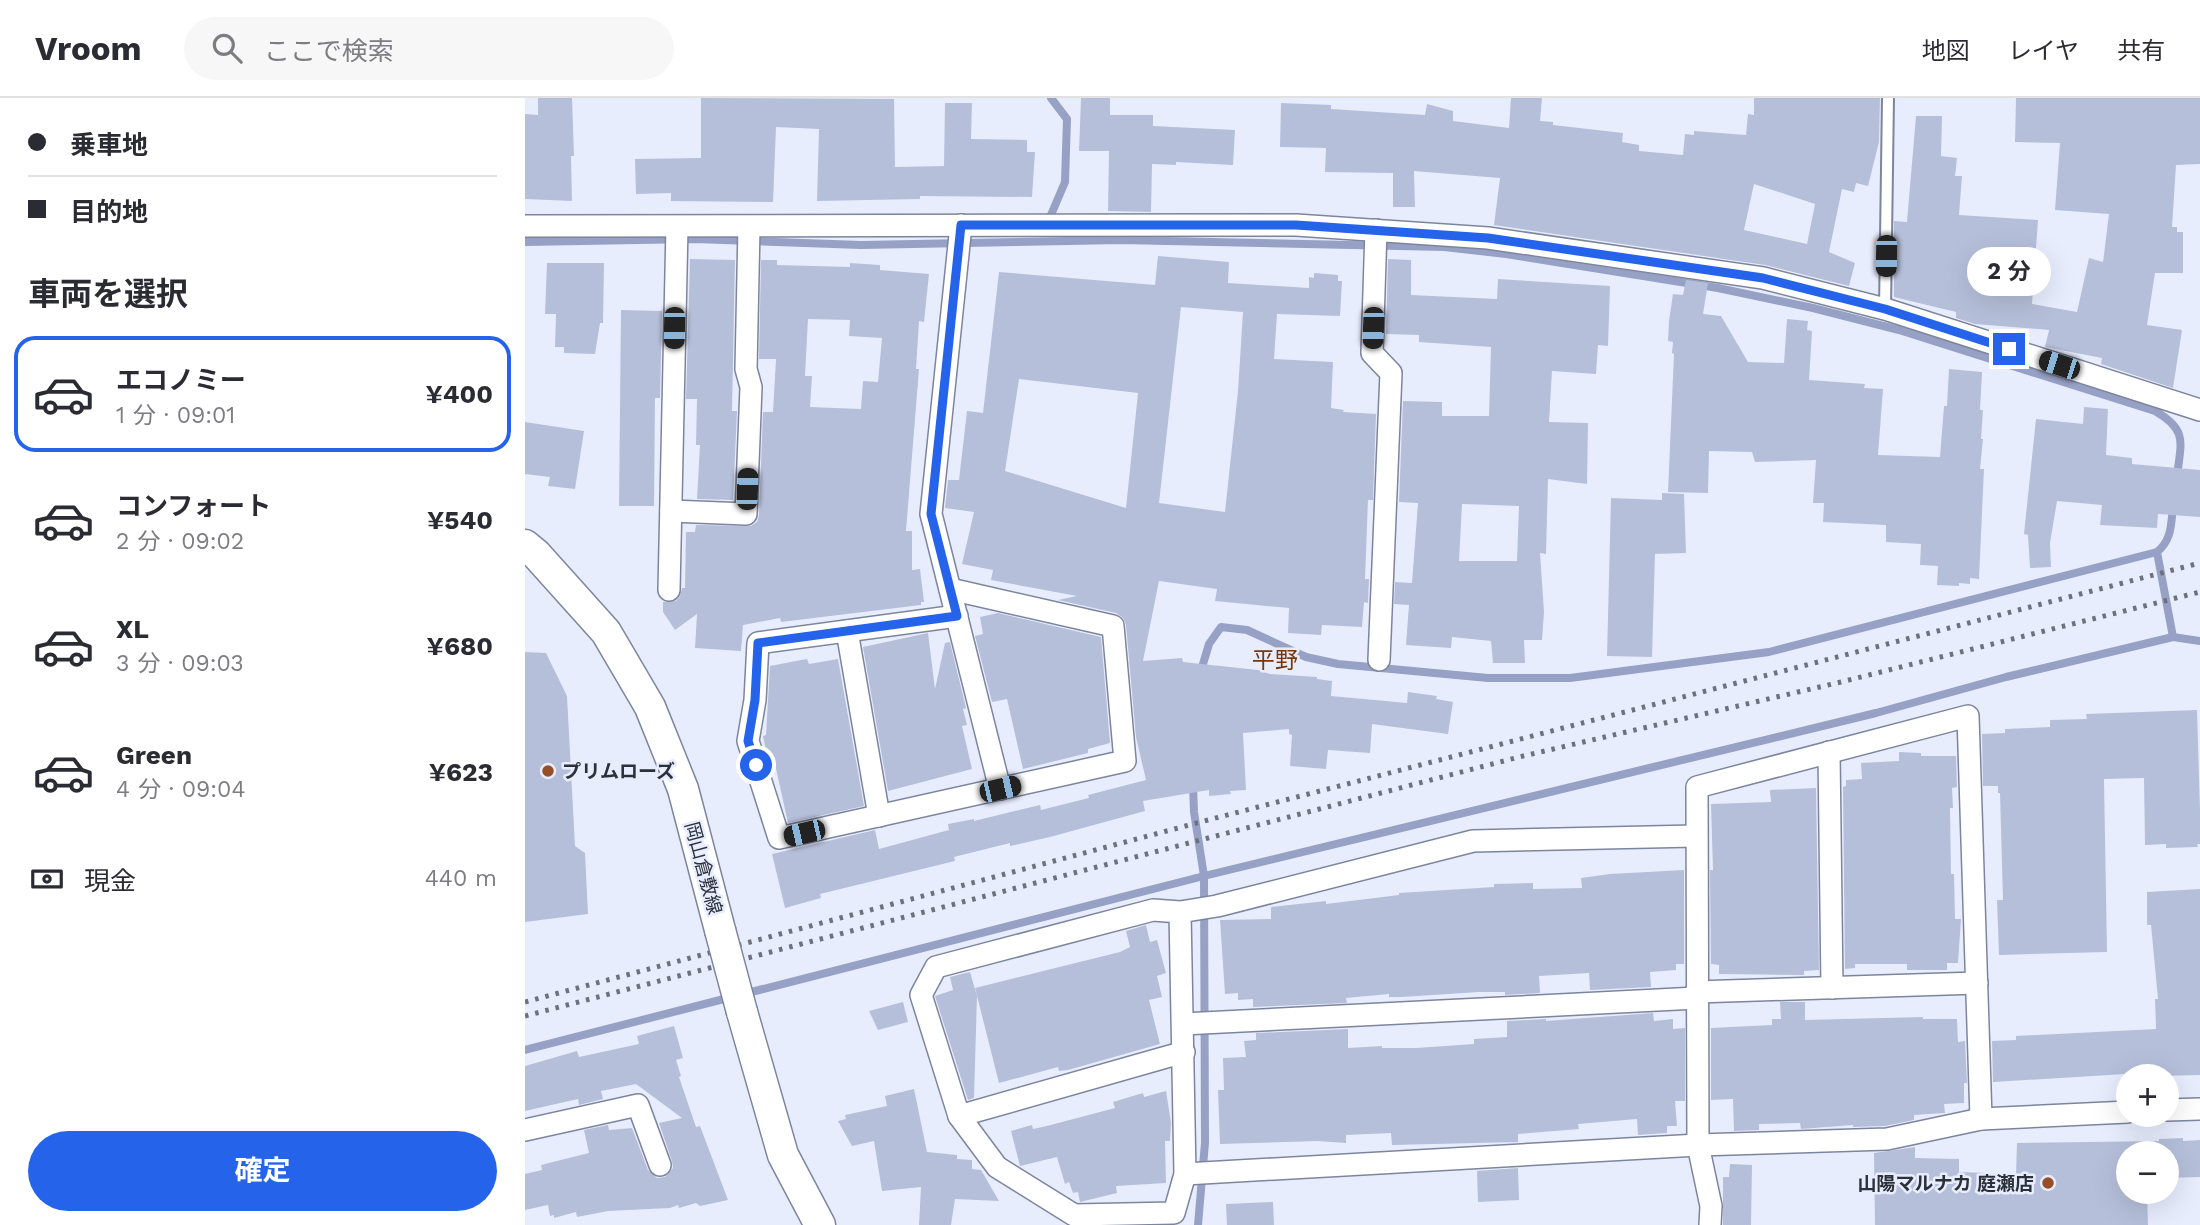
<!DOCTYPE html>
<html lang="ja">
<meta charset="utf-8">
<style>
body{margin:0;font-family:"Work Sans","Noto Sans JP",sans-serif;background:#f7f7f7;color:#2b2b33;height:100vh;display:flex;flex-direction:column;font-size:26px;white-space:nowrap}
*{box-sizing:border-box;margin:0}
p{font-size:23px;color:#7c7c81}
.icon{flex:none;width:38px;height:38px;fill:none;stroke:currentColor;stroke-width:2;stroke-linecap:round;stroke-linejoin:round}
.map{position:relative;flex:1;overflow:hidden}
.drawer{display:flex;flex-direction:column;background:#fff;width:525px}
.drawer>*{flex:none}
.guide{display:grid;align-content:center;height:154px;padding:0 28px;background:#fff}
.controls{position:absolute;left:1591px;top:966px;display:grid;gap:14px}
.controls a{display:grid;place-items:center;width:63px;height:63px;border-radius:50%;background:#fff;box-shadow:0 7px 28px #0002;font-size:35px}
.end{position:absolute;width:32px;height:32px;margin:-16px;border:9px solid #2563eb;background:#fff;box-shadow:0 0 0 4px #fff}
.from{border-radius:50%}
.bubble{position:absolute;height:49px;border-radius:24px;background:#fff;box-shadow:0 7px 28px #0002;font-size:23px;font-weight:700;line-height:49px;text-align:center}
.car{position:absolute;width:21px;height:42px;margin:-21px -10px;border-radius:9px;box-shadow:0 0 5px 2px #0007;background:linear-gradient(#222 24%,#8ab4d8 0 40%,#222 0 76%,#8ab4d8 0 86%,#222 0)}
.guide b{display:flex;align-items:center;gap:24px;height:66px;font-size:26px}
.guide b+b{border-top:2px solid #e1e1e2}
.guide i{width:18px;height:18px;background:#2b2b33}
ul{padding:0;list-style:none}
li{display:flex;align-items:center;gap:21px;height:116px;margin:0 14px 10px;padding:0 14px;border:4px solid transparent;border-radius:21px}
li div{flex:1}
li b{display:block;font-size:26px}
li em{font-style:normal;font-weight:700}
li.on{border-color:#2563eb}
li>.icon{width:63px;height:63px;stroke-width:1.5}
h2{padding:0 28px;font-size:32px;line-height:84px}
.pay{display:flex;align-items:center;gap:18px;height:77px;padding:0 28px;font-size:26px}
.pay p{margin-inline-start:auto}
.cta{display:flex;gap:14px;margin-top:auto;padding:14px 28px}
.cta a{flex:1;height:80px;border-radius:42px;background:#2563eb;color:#fff;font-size:28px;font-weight:700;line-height:80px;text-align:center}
header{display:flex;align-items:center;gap:42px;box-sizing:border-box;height:98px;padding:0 35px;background:#fff;border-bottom:2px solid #e1e1e2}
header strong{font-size:33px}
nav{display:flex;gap:38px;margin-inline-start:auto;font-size:24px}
.search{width:490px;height:63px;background:#f7f7f7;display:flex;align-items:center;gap:18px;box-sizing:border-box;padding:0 24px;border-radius:38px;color:#7c7c81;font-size:26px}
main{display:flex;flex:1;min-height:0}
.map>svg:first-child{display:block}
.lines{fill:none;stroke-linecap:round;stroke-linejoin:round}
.stream{stroke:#96a1c5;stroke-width:8}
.building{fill:#b6bfda;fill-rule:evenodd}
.service-casing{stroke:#7d859e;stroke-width:14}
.minor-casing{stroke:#7d859e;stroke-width:24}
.secondary-casing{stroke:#7d859e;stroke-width:33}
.service{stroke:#fff;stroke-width:10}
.minor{stroke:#fff;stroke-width:21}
.secondary{stroke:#fff;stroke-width:30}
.rail{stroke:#6c717d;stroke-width:5;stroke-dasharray:3.5 7;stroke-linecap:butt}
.secondary-bridge-casing{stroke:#7d859e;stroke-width:33;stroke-linecap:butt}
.secondary-bridge{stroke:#fff;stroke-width:30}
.route{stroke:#2563eb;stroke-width:9}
.poi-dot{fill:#964f29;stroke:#e8edfe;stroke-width:2.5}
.labels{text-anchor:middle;stroke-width:5;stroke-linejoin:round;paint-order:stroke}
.poi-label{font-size:19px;font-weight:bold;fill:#2c303a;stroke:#e8edfe;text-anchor:start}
.street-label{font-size:19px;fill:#2c303a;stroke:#e8edfe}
.quarter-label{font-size:23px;fill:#753712;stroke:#e8edfe}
</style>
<header>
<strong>Vroom</strong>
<div class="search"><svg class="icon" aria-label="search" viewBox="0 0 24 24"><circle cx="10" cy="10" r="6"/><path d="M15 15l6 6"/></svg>ここで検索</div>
<nav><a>地図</a><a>レイヤ</a><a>共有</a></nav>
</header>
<main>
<section class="drawer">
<div class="guide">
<b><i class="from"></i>乗車地</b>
<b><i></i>目的地</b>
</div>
<h2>車両を選択</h2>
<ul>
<li class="on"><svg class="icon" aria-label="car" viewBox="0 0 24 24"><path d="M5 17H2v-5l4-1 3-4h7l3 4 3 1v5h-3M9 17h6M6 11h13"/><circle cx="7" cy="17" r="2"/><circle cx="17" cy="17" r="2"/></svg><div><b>エコノミー</b><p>1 分 · 09:01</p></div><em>¥400</em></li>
<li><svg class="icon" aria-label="car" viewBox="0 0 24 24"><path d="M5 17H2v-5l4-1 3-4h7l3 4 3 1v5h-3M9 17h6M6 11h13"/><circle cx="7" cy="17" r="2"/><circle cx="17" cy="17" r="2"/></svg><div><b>コンフォート</b><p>2 分 · 09:02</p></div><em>¥540</em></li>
<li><svg class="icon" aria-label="car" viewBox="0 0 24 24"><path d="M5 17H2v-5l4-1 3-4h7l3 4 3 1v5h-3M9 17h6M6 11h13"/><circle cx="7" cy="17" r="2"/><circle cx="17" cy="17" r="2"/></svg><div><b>XL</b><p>3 分 · 09:03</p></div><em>¥680</em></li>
<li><svg class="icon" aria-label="car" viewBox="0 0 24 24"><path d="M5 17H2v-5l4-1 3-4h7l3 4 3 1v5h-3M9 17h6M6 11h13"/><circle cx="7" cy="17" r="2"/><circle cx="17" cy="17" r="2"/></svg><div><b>Green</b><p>4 分 · 09:04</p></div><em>¥623</em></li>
</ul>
<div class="pay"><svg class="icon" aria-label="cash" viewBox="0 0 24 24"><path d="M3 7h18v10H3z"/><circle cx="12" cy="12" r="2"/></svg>現金<p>440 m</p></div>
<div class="cta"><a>確定</a></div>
</section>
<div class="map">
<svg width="1675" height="1127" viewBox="0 0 1675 1127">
<rect width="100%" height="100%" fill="#e8edfe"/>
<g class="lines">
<g class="stream">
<path d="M523,124L540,84L542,21L526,0"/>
<path d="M0,144L171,141L336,147L596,142L919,149L981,156L1193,190L1288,210L1374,232L1630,313C1663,332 1656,344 1652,378"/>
<path d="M1648,408C1646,426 1647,442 1632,454L1648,539L1675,543"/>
<path d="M675,576L684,546L696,529L722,532L781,559L813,566L963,580H1045L1244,554L1632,454"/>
<path d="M668,687L669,714L679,778L680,1045L673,1127"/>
<path d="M0,952L679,778L1351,615L1481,579L1648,539"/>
</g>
</g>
<g class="building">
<path d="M13,0H47L49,58H46L47,103L0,101V16L13,17Z"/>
<path d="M176,0L369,1L370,69L419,68L420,5H447L446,41L502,42V54H510L507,99L395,98V101L292,103L294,31L251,29L248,104L146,103V95L111,96L110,61L176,60Z"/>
<path d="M556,0H585V17H628V28L710,32L708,67L651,64V67L627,66L626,114L583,113L584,53H554Z"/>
<path d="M986,0H1017L1015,23L1028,24V27L1098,35L1097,44L1114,47V53L1158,57L1160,36L1169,37V33L1221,37L1223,16L1229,17V0H1355L1354,44L1343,88L1331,85L1329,94L1317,91L1304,154L1330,165L1324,188L1240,167L969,127L975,80L889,73L890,109H868V75L800,74L801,50L755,49L756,5L806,7V11L900,17L902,6L928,13V23L984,30ZM1229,86L1290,106L1282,146L1219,132Z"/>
<path d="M1491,0H1675V66L1651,67L1647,129H1652V134H1658V175H1630L1622,227L1657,232L1648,290L1576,266L1577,260L1520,249L1524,232L1450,226L1431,220V214L1369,199V123L1382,124L1391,18H1417L1416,58L1432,60L1430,78H1437L1434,117L1513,122L1507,206L1552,214L1564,160L1578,164L1584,116L1530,112L1535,45L1490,44Z"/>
<path d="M633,158L704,164L703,185L784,190V179L789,180V175L813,177V183H817L815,218L752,216L749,261L808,264L806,310L819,312L818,314L851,316L848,402H843L840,481H844L843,505L839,504L837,529L797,527L796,537L763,535L764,510L690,503L692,491L634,483L618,563L657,560L658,564L733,572L745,576L792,579V581L807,583L806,598L882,605L883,594L912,598L911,601L928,604L923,636L847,626L845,655L803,652L801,671L765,668L767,637L764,636V631L718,635L721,692L705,693L706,696L684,698V692L618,703L620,713L525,739L485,748V745L429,759L430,763L295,796L296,800L260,810L247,756L350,732L354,751L424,732L423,726L449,721V723L515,707L516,712L564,700L563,697L621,682L611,639L601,527L598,520L591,515L533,502L552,498L466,482L468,472L437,466L449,414L420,410L423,382H434L442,313L458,315L474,174L630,187ZM656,209L718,214L713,293L700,414L634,405ZM494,281L613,295L601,410L480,373Z"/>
<path d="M165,161L210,162L207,313H212L208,402L172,401L175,347H171L172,301H161Z"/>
<path d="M863,161L886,162V197L972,201L973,181L1085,188L1083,248L1073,247L1071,276L1027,273L1024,324L1063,325L1062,386L1023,381L1021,456L1015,455L1019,514L1017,542H999L1000,565H968L966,543L927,539L926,550L881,547L884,507L869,506L870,484L887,485L893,405L874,404L878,303L917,304V318H964L966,249L894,244V237L861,236ZM937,406L994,408L992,463H934Z"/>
<path d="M236,162H252V167L325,169V165L355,167V172L404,176L399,224L394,223L391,271H394L381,433H387V472L395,471L399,504H396V507L256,524L255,520L218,527L216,553L170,550L172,516L150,532L138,514V504L151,503L155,498L157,490H160L161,434H170L171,427L226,428L232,424L234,417L238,314H248L251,261H234ZM283,221L325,222L324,238L357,240L353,284L338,283L336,311L285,309L287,278H280Z"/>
<path d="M22,165H79L78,225H75L70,256L39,255V249H30L31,216H20Z"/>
<path d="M1161,182L1183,185L1178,216L1196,218L1223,264L1259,265L1262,221L1283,223L1282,232L1287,233L1284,282L1340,286L1339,290L1358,291L1353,357L1415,359L1419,308H1422L1424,271L1457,274L1455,312H1458L1456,341H1458L1455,371H1459L1454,481L1445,480V486L1434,485V488L1412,487L1413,468L1395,467L1396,446L1361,444V427L1298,424L1299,405H1288L1291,362L1230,364L1227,354L1184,353L1183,395L1143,394L1149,256L1147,255L1148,244L1143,243L1144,223L1148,196L1158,197Z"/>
<path d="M96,212L137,213L135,300H130L129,408H94Z"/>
<path d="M1559,309L1583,311L1581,357L1607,360V366L1675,372V419L1633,416L1632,430L1575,427L1577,407L1532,403L1525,445L1526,469L1505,470L1503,437L1499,436L1511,321L1558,326Z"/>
<path d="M0,324L59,333L50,391L23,388L25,379L0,376Z"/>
<path d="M1137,395L1159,396L1161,455L1130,456L1127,559L1082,558L1086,400L1137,402Z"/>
<path d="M473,515L576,539L585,645L563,651V655L498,671L482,601L467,604L450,538L458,536L455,519Z"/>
<path d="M403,535L410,591L420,545L425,544L441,610L438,611L442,627L437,628L447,671L363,693L338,549Z"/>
<path d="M0,554L21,555L42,598L50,748L60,755L63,816L0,824Z"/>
<path d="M282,561L284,566L313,561L339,708L263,725L250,666L244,667L238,638L241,637L245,568Z"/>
<path d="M1672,612L1675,712V746H1672L1673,749L1641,750V746L1620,747L1619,680L1579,681L1582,854L1474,857L1472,802H1478L1475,695H1473V688H1458L1457,636L1480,635V631L1525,629V622L1562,621L1561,616Z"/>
<path d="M1374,654L1396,655V658H1431L1432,689L1427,690L1428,710H1425L1426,776H1429L1430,821H1436L1433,865H1422V872H1382V866H1330V870L1320,871L1318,689L1321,688V682L1337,681L1336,665L1374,663Z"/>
<path d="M1291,690L1294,872L1279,873V877L1194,876V867L1186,866L1185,772H1188L1186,706L1246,704L1245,692Z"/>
<path d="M1159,772V866H1151V872L1125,874L1126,889L1065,892L1064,875L1014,878L1015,895L980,897V894H954L877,899H864V896L821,900L822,905L728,909V901L713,902V895L700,896L695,822L746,821V809L801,803V806L874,797V795L969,789V786L1008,785V791L1057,790L1056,780L1085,776Z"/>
<path d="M1675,791V977L1634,978L1633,974L1468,984L1467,943L1491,942V938L1631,931L1630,901H1633L1626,827H1622V794Z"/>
<path d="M621,827L625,844L632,842L641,875L632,878L637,899L624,902L635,946L543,972L534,973L533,969L474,985L450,890L595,854L605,849L601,833Z"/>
<path d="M445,874L452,898L449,1000L443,1002L410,898L428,892L425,879Z"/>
<path d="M378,904L383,924L353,932L344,913Z"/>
<path d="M1255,904H1280V922L1398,919V921H1432L1433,944L1440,943L1442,985H1439V1005L1419,1006L1420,1015L1389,1017V1022L1360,1028L1328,1029V1027L1276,1031L1275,1025L1234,1026V1032L1209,1033L1208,1001L1186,1002V930L1247,927V921H1256Z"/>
<path d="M1128,915L1129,923L1148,921V931L1160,930V1003H1150L1152,1028H1142V1035L1113,1037L1112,1021L1053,1026L1054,1031L993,1036V1044L867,1047L866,1035L821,1037V1045L793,1043L695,1046L693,992H699L698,960L721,959L719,943L731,942V935L823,931V950L857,948V950H891L949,946V941L982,939V923L1021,921V923Z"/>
<path d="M149,928L158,960L151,962L156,978L154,979L171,1029L175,1028L203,1102L175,1108L171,1105L154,1110L153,1107L145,1110L83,1113L52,1119L51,1114L29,1120V1117L25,1118L23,1107L0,1112V1076L17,1072L16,1067L64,1055L59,1032L83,1027L84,1032L107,1030L123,1072L132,1080L140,1079L148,1070L147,1063L134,1025L157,1020L111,986L76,993L78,1001L54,1007L53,1001L0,1013V968L52,953L54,959L114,946L112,938Z"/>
<path d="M389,991L402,1054L432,1057V1061L447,1062V1071L456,1072L474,1103L430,1101L426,1127H394L396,1089L357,1093L349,1043L327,1048L313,1023L321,1021L320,1017L362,1008L360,998Z"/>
<path d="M641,993L646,1025L645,1043H640L641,1085L591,1088L592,1095L555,1104L553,1094L548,1095L544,1084L540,1086L532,1059L495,1068L486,1033L507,1027L508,1031L522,1028L590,1010L588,1004L618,995L619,999Z"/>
<path d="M1658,1040V1043L1675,1042V1079L1642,1080V1055H1603V1094H1622L1623,1127H1350L1349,1055L1390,1049V1060L1434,1061V1074L1491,1076L1492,1045L1634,1043V1041Z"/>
<path d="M1205,1066L1227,1067L1226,1127H1198V1079H1204Z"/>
<path d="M993,1070L994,1102L953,1104L952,1073Z"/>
<path d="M748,1104L749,1127H702L701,1106Z"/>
</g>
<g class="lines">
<g class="service-casing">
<path id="service" d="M1360,211L1363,0"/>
</g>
<g class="minor-casing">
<g id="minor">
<path d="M436,127L406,416L475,691"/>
<path d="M0,128L771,127L963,140L1238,180L1360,211L1675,312"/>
<path d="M851,132L847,255L866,275L854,562"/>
<path d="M146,413L221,416L226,289L221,271L224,129"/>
<path d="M425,491L588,528L600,663L254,740L223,643L230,602L233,545L432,518"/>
<path d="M144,492L152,129"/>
<path d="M322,533L354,718"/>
<path d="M1304,654L1307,890"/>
<path d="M655,814L660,1076L649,1115L549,1117L472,1069L434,1018L396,897L411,869L628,812L655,814L692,808L948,743L1170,738"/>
<path d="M1171,894L1452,885"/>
<path d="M658,926L1172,900"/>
<path d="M1642,1012L1675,1011"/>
<path d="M434,1018L659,954"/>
<path d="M0,1032L113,1007L135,1067"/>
<path d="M660,1076L1173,1047L1362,1041L1456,1021L1603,1014"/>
<path d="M1185,1127L1186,1108L1173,1047L1172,689L1443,618L1456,1021"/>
</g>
</g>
<g class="secondary-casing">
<g id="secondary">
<path d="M0,447L11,456L81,534L125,609L158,691L195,832"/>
<path d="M217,914L258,1057L295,1127"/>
</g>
</g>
<use href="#service" class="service"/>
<use href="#minor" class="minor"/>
<use href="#secondary" class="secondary"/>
<g class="rail">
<path d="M0,904L683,722L1675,465"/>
<path d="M0,918L994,659L1316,584L1675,494"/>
</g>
<g class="secondary-bridge-casing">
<path id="secondary-bridge" d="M195,832L217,914"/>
</g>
<use href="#secondary-bridge" class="secondary-bridge"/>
</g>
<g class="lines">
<path class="route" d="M231,667L223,643L230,602L233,545L432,518L406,416L436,127H771L963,140L1238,180L1360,211L1484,251"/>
</g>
<g class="poi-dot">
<circle cx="23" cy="673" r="7"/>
<circle cx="1523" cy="1085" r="7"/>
</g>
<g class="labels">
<g class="poi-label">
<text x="37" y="680">プリムローズ</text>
<text x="1509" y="1092" text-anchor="end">山陽マルナカ 庭瀬店</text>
</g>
<g class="street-label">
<text transform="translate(179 770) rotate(75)" y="7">岡山倉敷線</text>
</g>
<g class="quarter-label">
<text x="750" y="570">平野</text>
</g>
</g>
</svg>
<div class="controls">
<a>+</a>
<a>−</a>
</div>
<i class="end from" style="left:231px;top:667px"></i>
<i class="end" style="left:1484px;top:251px"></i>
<div class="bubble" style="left:1442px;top:149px;width:84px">2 分</div>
<i class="car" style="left:1361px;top:158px;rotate:181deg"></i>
<i class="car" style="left:149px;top:230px;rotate:181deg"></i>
<i class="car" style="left:848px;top:230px;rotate:182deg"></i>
<i class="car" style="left:1534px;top:267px;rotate:288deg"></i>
<i class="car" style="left:222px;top:391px;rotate:2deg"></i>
<i class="car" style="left:475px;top:691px;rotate:77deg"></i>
<i class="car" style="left:279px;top:735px;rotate:257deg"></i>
</div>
</main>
